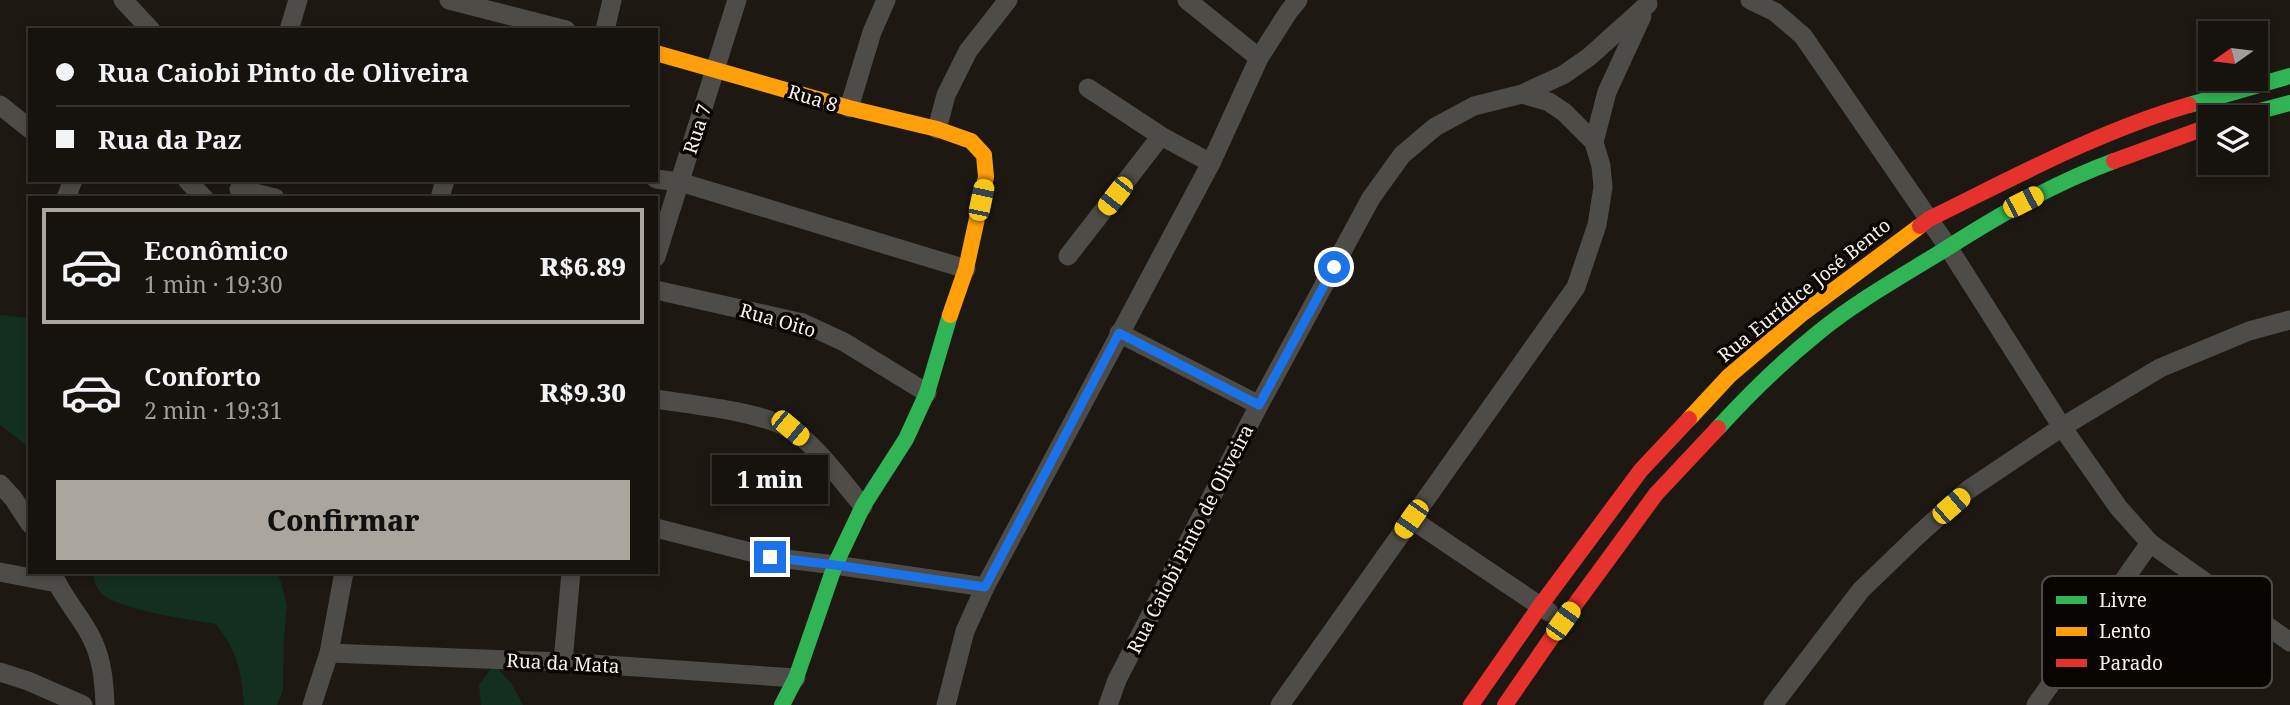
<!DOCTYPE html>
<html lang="pt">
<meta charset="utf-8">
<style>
body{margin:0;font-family:"Noto Serif",serif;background:#1f1b16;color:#f1f3f6;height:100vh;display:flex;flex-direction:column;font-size:26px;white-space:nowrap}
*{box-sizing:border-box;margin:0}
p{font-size:23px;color:#9e9e9d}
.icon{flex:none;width:38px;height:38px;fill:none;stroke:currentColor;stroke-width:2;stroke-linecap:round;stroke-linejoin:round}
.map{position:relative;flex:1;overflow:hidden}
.drawer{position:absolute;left:28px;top:196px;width:630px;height:378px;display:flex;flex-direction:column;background:#16120d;border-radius:0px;box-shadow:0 4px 10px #0003,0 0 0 2px #35322e}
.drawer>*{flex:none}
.guide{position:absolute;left:28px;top:28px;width:630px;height:154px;border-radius:0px;box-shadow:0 4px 10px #0003,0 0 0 2px #35322e;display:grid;align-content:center;height:154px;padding:0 28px;background:#16120d}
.needle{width:46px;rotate:256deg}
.buttons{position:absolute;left:2198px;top:21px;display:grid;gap:14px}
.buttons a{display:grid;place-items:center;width:70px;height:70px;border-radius:0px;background:#16120d;box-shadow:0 4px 10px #0003,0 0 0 2px #35322e;font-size:35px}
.end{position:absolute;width:32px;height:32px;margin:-16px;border:9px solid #1a73e8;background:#fff;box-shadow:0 0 0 4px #fff}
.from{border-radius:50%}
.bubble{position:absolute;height:49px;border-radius:0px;background:#16120d;box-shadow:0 4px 10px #0003,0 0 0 2px #35322e;font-size:23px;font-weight:800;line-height:49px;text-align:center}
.car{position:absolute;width:21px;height:42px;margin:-21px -10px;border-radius:9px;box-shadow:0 0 5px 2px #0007;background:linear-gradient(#f5c518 24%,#345 0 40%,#f5c518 0 76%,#345 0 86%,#f5c518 0)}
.guide b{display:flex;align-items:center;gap:24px;height:66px;font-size:26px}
.guide b+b{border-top:2px solid #35322e}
.guide i{width:18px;height:18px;background:#f1f3f6}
ul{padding:12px 0 0;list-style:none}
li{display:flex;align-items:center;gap:21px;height:116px;margin:0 14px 10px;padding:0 14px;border:4px solid transparent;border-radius:0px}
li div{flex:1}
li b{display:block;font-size:26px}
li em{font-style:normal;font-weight:800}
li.active{border-color:#aba69d}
li>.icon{width:63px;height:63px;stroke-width:1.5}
.cta{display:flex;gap:14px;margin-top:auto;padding:14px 28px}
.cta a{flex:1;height:80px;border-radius:0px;background:#aba69d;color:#111;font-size:28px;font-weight:800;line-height:80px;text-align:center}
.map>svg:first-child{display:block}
.green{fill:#132f1f}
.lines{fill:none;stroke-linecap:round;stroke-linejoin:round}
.street{stroke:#4d4c49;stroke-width:19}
.fast{stroke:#30b455;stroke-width:16}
.slow{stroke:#ff9f0a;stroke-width:16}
.jam{stroke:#e5322d;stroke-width:16}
.route{stroke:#1a73e8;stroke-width:9}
.labels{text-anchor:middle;stroke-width:7;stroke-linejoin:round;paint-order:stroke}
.street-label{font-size:19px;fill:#f8f2e9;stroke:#080502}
.key{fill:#080502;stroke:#504c47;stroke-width:2}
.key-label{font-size:19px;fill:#f8f2e9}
</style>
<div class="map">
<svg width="2290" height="705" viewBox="0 0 2290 705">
<rect width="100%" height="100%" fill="#1d1811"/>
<g class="green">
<path d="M0,315L30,318V448L0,425Z"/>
<path d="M92,572H277L281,582L287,607L284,636L283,690L277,705H244C241,669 238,654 216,624C192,620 116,610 100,592C96,588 94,578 92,572Z"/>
<path d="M494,664L512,684L523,705H481L479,685Z"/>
</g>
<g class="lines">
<g class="street">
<path d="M123,0L151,30"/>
<path d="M449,0L566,30"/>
<path d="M1187,0L1259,58"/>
<path d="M1750,0L1775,12L1803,36L1948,247L2062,427L2118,507L2150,543L2290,642"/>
<path d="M289,30L298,0"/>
<path d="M605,30L612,0"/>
<path d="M1088,88L1161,136L1211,163"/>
<path d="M0,105L30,129"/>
<path d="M849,108L872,32L886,0"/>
<path d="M937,129L946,95L968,51L1008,0"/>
<path d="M1594,142L1607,92L1642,16"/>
<path d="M656,179L680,182L966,269"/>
<path d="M187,180L204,198"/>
<path d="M239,189L275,198"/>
<path d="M66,198L73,180"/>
<path d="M440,198L445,180"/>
<path d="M1068,256L1161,136"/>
<path d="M656,257L737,0"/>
<path d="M656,290L803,323L844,342L927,393"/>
<path d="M1119,333L1259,405"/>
<path d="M656,399C693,405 757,411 788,428C814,441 843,483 863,506"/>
<path d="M0,484L13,498L30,524"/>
<path d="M1411,519L1549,612"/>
<path d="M656,528L770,557L835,565L985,587"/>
<path d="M0,572L57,583"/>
<path d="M52,572C61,595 78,613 90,635C102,657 104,680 105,705"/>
<path d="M329,653L563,662L796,678"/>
<path d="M563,662L571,572"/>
<path d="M0,672L28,681L83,705"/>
<path d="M312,705L329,653L344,572"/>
<path d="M946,705L965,631L985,587L1211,163L1259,58L1289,11L1298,0"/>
<path d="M1108,705L1117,680L1259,405L1371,198L1402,155L1435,127L1474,106L1522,94L1563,75L1589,57L1648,4"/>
<path d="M1280,705L1576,287L1597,225L1603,187L1601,166L1594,142L1564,112L1549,102L1522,94"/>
<path d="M1773,705L1861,590L1916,537L1968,490L2062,427L2160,368L2249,331L2290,320"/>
<path d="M2036,705L2150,543"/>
</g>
<g class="fast">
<path d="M2189,105L2290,76"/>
<path d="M2237,117L2290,103"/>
<path d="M1718,428C1749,394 1783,361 1819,332C1857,301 1902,276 1944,250C1999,215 2054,183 2114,161"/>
<path d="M782,705L796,678L835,565L863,506L906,439L927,393L950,315"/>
</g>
<g class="slow">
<path d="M656,53L849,108L937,129L971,141L984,155L986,177L966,269L950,315"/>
<path d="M1689,419L1729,376L1803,313L1920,226"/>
</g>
<g class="jam">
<path d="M2114,161L2210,126"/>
<path d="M1920,226L1929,219C2013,178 2099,131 2189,105"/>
<path d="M1471,705L1540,606L1641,470L1689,419"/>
<path d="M1505,705L1563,621L1656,494L1718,428"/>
</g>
</g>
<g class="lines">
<path class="route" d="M770,557L835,565L985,587L1119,333L1259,405L1334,267"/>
</g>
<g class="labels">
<g class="street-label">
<text transform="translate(813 98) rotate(17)" y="7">Rua 8</text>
<text transform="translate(697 129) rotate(-72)" y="7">Rua 7</text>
<text transform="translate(1804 290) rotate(-39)" y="7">Rua Eurídice José Bento</text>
<text transform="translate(778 320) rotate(16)" y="7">Rua Oito</text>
<text transform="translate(1190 539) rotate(-63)" y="7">Rua Caiobi Pinto de Oliveira</text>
<text transform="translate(563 663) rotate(3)" y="7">Rua da Mata</text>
</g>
</g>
<rect x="2042" y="576" width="230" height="112" rx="10" class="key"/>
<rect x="2056" y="596" width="31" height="8" fill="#30b455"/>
<rect x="2056" y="627" width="31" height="9" fill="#ff9f0a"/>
<rect x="2056" y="659" width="31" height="8" fill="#e5322d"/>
<g class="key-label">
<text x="2099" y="607">Livre</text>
<text x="2099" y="638">Lento</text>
<text x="2099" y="670">Parado</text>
</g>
</svg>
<div class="buttons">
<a><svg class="needle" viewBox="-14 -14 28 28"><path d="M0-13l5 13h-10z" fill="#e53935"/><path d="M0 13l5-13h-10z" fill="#9e9e9d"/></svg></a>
<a><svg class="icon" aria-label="layers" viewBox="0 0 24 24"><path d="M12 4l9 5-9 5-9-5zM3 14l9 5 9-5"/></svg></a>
</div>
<i class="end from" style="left:1334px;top:267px"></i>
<i class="end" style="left:770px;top:557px"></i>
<div class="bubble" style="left:712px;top:455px;width:116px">1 min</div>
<i class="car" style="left:1115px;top:196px;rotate:218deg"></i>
<i class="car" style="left:981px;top:200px;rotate:12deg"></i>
<i class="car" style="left:2023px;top:202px;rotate:63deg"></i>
<i class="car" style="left:790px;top:428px;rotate:130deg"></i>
<i class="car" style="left:1951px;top:506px;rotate:49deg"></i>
<i class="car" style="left:1411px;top:519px;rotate:215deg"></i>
<i class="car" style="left:1563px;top:621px;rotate:36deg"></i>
<div class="guide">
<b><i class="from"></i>Rua Caiobi Pinto de Oliveira</b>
<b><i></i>Rua da Paz</b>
</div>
<section class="drawer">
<ul>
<li class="active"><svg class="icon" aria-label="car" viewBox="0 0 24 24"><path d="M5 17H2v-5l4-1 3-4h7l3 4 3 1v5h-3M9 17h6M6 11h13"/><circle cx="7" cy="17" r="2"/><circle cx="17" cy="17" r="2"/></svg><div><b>Econômico</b><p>1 min · 19:30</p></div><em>R$6.89</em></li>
<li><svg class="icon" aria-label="car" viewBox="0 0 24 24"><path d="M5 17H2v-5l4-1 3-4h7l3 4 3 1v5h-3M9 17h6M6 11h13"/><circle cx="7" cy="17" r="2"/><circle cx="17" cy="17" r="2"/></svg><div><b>Conforto</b><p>2 min · 19:31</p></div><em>R$9.30</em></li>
</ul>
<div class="cta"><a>Confirmar</a></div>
</section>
</div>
